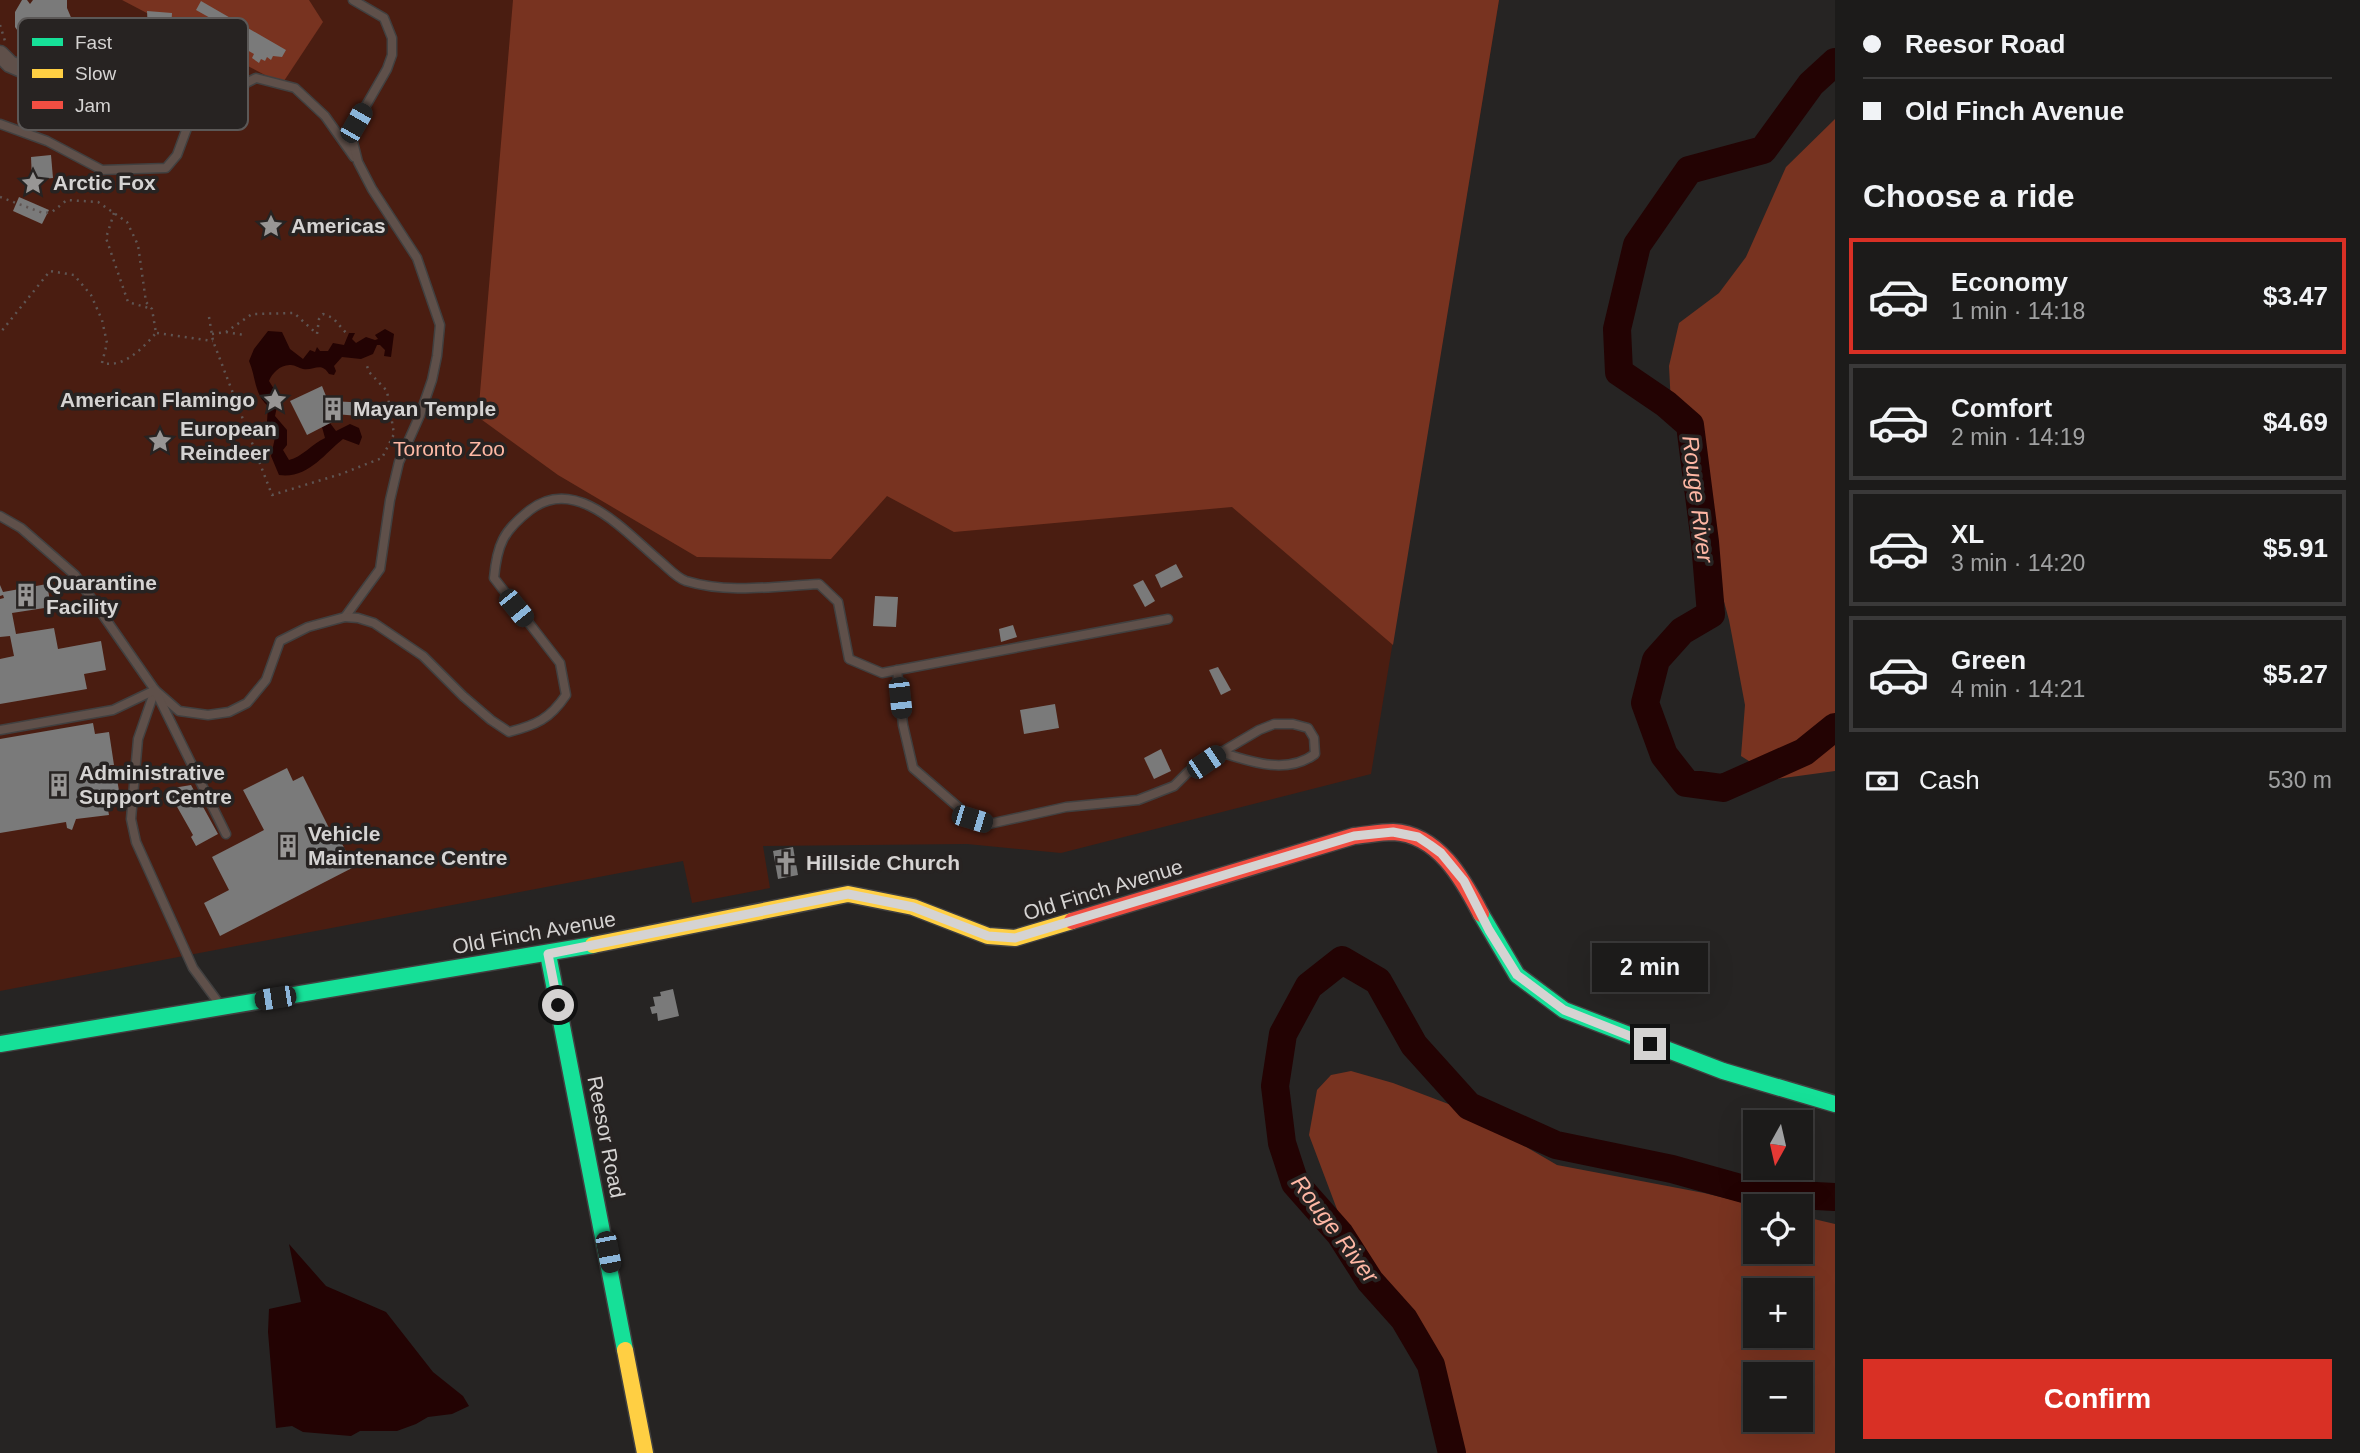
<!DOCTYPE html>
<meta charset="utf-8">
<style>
body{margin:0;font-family:Helvetica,sans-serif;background:#292827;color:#f1f3f6;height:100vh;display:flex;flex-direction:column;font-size:26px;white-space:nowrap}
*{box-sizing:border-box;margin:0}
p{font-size:23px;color:#a0a1a2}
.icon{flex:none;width:38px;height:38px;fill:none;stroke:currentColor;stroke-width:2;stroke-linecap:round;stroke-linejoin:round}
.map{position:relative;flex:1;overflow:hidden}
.panel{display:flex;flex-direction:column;background:#1c1b1a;width:525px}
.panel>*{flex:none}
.top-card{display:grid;align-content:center;height:154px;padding:0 28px;background:#1c1b1a}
.needle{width:46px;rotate:188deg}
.buttons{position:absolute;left:1743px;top:1110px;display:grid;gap:14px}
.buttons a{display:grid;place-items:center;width:70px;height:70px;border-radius:0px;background:#1c1b1a;box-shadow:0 7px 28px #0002,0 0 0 2px #3a3939;font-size:35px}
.end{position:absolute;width:32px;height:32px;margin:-16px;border:9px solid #d5d3d2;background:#111;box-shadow:0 0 0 4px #111}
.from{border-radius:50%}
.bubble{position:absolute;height:49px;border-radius:0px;background:#1c1b1a;box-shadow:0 7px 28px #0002,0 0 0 2px #3a3939;font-size:23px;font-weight:700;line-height:49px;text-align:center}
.car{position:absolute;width:21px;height:42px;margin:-21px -10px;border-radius:9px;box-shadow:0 0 5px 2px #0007;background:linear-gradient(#222 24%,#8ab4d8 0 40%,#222 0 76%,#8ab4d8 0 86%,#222 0)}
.top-card b{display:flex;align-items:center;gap:24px;height:66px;font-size:26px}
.top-card b+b{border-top:2px solid #3a3939}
.top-card i{width:18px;height:18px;background:#f1f3f6}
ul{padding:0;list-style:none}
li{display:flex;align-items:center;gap:21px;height:116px;margin:0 14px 10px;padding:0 14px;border:4px solid #3a3939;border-radius:0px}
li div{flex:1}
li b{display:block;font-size:26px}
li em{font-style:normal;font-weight:700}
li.current{border-color:#d93025}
li>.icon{width:63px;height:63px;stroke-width:1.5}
h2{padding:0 28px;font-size:32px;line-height:84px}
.pay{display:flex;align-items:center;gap:18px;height:77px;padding:0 28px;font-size:26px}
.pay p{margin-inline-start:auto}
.action{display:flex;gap:14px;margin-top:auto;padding:14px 28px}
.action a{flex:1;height:80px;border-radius:0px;background:#d93025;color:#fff;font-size:28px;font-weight:700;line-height:80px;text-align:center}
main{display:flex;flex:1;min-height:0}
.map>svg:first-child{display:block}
.green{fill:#4a1d11}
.forest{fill:#783320;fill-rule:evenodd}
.water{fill:#230303}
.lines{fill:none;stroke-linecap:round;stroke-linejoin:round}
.river{stroke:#230303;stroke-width:28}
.building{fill:#7a7a7a}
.lane-casing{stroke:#414040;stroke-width:11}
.street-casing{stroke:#414040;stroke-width:19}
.fast-casing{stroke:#414040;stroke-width:19}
.slow-casing{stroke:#414040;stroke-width:19}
.jam-casing{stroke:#414040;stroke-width:19}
.path{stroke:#5f5553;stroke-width:2.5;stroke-dasharray:2 5;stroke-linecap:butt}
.lane{stroke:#5f504a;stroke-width:8}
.street{stroke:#5f504a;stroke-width:16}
.fast{stroke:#16e098;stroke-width:16}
.slow{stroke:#ffcf43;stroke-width:16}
.jam{stroke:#f24e42;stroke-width:16}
.route{stroke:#d5d3d2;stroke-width:9}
.labels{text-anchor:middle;stroke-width:7;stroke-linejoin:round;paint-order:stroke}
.poi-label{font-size:21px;font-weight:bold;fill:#d5d3d2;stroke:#272322;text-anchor:start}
.park-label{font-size:21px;fill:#feb8a4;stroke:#272322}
.street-label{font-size:21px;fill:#d5d3d2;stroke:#272322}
.water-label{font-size:23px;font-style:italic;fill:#feb7a4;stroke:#272322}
.key{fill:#272322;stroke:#5b5857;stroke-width:2}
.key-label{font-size:19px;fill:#d5d3d2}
</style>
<main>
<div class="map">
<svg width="1835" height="1453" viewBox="0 0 1835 1453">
<rect width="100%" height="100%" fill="#262423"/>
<path class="green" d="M0,0H1499L1371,774L1061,853L967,844L763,846L770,888L692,903L683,861L0,991Z"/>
<g class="forest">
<path d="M122,0H309L323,22L282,84Z"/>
<path d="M513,0H1499L1393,645L1232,507L954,532L887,496L831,559L697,557L558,475L478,417Z"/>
<path d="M1835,119V771L1777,779L1741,756L1745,705L1729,620L1671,405L1669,366L1679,323L1719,293L1746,257L1786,167Z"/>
<path d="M1351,1071L1393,1083L1459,1108L1557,1165L1704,1193L1758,1206H1755V1251H1801V1216L1835,1224V1453H1461L1439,1379L1338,1212L1309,1135L1317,1090L1331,1075ZM1755,1290H1801V1335H1755ZM1755,1374H1801V1419H1755Z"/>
</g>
<g class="water">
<path d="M385,329L394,334L391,357L384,356L385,350L380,345H377L373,354L361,359L342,357L334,366L336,371L334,375L329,374C321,361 314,371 303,369C299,368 295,365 291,365C281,364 272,373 269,381L279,397L275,416L287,430V445L283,450L289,460C302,457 312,444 325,438L322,427L330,423L336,431L350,424L359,428L362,437L359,445L343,439C324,454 308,479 279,475L271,456L276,433L267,422L268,406C254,394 256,377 249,361L254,349L268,331L282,332L290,349L303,359L310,350L315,352L317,347L320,351H328L333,343L344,345L349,333H355L352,339L356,343L366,337L375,340L378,339L375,335Z"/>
<path d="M289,1244L326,1286L386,1312L433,1372L463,1396L469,1406L452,1414L428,1417L416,1424L397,1431H360L351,1436L303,1432L292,1426L276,1428L268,1332L269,1309L301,1302Z"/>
</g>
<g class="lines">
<g class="river">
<path d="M1835,62L1811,84L1763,150L1689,170L1637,245L1617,329L1619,372L1666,404L1690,425L1705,542L1711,614L1682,631L1656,660L1645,703L1664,755L1686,783L1723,788L1804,752L1835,727"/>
<path d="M1452,1453L1431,1365L1404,1319L1370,1281L1340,1234L1295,1183L1282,1143L1275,1086L1283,1034L1309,986L1342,960L1378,981L1414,1045L1469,1106L1556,1145L1672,1169L1758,1193L1835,1197"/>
</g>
</g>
<g class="building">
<path d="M22,0H27L30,4L33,0H67V8L73,22V37L82,38V33L92,34L91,44L83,51L82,59L61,58V54L35,50V44L22,37L15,27V12Z"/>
<path d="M201,1L286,50L282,57L273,56L271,60L267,57L265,61L261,59L259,63L252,58L254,54L240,46L242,43L238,40L240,37L237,33L196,10Z"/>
<path d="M147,11L172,13L171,31L148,30Z"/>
<path d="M51,155L53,178L32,180L31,157Z"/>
<path d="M19,197L49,210L42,224L13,211Z"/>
<path d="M322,386L328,401L372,403L371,417L335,414L338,419L307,435L290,401Z"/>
<path d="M1176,564L1183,577L1161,588L1155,575Z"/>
<path d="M1143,580L1155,601L1145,607L1133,585Z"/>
<path d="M47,584L51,607L12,613L16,634L54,628L58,649L101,641L106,670L84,674L87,689L0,704V659L14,656L10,636L0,637V599L4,598L3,595L0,596V585L3,592Z"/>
<path d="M875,596L898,597L896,627L873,626Z"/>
<path d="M1013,625L1017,637L1001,642L999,629Z"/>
<path d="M1218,667L1231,690L1221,695L1209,670Z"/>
<path d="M1055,704L1059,728L1024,734L1020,710Z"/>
<path d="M93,723L95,734L109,732L114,765H110L111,769L115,768L121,802L107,804L109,815L76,819L72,830L67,828L66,822L0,833V739Z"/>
<path d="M1161,749L1171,771L1154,779L1144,758Z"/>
<path d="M287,768L293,781L303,776L333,836L337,834L354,867L220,936L204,903L229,890L212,857L264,830L243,790Z"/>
<path d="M191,785L218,834L196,846L191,837L193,835L167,789Z"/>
<path d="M793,847L798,875L778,879L773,851Z"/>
<path d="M673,989L679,1016L658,1021L657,1013L652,1014L650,1007L655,1006L653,997L661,996L660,992Z"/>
</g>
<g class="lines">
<g class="lane-casing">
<g id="lane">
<path d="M0,124L47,141L102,170L166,168L177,155L190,120L202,105L256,78L295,88L325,116L354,157"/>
<path d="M0,516L21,528L75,575L155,690L179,711L208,715L229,712L247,703L266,680L280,641L308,627L345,617L380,569L390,500L399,462L420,415L432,380L437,356L440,325L417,258L372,189L358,162L353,142L356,123L387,69L392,55V38L384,18L353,0"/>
<path d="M345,617L358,618L374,623L423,656L463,696L491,720L509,732C536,725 550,719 566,695L560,663L494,578C497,545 503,531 530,510C577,474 626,533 661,562C668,568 677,578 686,581C729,594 775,586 819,584L838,602L849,659L882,673L1168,619"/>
<path d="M897,670L903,725L913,768L972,819L989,824L1066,807L1138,800L1174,786L1188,772L1259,730L1274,724H1293L1308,728L1314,738L1315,754C1287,775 1251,762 1220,752"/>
<path d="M155,690L138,739L131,819L136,842L193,968L221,1006"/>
<path d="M0,730L113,710L155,690L226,834"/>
</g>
</g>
<g class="street-casing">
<path id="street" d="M0,54L10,64L31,73L138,70"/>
</g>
<g class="fast-casing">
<g id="fast">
<path d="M1481,914L1517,975L1564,1010L1723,1071L1835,1104"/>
<path d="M548,954L625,1350"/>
<path d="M0,1044L593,945"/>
</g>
</g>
<g class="slow-casing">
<g id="slow">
<path d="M593,945L848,894L913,907L988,936L1015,938L1072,921"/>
<path d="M625,1350L645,1453"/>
</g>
</g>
<g class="jam-casing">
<path id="jam" d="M1072,921L1354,836C1366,835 1380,832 1393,832C1438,834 1463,879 1481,914"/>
</g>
<g class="path">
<path d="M0,25L5,41"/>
<path d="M0,197L43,213L52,212L67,200L98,202L127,222L138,245L146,302L152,309L156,333C142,349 124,368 102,363L107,343L102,320L91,295L74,275L50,271L0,333"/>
<path d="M114,213L106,238L128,302L152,309"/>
<path d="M209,317L213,341L272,495L341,474L382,458L394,434L387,391L369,372L366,363"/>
<path d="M226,332L244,335"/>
<path d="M157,333L213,341"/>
<path d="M212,334L226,332L252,314L294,313L317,334L319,319L323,314L333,318L347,334"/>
<path d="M372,406L389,407"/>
</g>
<use href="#lane" class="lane"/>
<use href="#street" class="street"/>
<use href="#fast" class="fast"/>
<use href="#slow" class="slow"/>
<use href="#jam" class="jam"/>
</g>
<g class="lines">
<path class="route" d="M558,1005L548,954L848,894L913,907L988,936L1015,938L1354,836L1393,832L1418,837L1430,845L1441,853L1464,881L1489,930L1517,975L1564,1010L1650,1044"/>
</g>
<defs>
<g id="sight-bare" transform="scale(1.89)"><path d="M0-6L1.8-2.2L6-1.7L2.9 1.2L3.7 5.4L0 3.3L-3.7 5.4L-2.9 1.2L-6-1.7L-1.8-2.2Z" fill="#989695" stroke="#272322" stroke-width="2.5" paint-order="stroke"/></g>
<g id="building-bare" transform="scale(1.89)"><path d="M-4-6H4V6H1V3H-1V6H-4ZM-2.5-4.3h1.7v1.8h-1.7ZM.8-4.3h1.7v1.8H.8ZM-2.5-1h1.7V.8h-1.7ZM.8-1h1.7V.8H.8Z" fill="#989695" stroke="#272322" stroke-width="2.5" paint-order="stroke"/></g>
<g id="church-bare" transform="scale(1.89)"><path d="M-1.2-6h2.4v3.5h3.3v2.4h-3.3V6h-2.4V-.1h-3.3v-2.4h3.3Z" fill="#989695" stroke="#272322" stroke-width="2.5" paint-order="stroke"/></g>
</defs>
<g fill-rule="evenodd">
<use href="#sight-bare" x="33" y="183"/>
<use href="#sight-bare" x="271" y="226"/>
<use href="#sight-bare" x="275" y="400"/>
<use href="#building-bare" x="333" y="409"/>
<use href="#sight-bare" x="160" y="441"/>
<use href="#building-bare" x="26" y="595"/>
<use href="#building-bare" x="59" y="785"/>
<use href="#building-bare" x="288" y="846"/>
<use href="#church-bare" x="786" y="863"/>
</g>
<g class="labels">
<g class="poi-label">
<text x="53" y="190">Arctic Fox</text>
<text x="291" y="233">Americas</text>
<text x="255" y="407" text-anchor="end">American Flamingo</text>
<text x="353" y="416">Mayan Temple</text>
<text x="180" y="436">European<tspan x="180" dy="24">Reindeer</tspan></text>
<text x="46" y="590">Quarantine<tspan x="46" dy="24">Facility</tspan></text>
<text x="79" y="780">Administrative<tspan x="79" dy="24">Support Centre</tspan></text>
<text x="308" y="841">Vehicle<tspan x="308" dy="24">Maintenance Centre</tspan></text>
<text x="806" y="870">Hillside Church</text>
</g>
<g class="park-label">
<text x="449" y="456">Toronto Zoo</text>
</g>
<g class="street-label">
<text transform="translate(1103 890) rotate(-17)" y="7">Old Finch Avenue</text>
<text transform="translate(534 933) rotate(-10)" y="7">Old Finch Avenue</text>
<text transform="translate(606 1137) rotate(79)" y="7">Reesor Road</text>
</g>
<g class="water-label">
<text transform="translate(1698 499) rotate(83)" y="8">Rouge River</text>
<text transform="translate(1335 1229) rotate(53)" y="8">Rouge River</text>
</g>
</g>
<rect x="18" y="18" width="230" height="112" rx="10" class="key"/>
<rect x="32" y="38" width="31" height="8" fill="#16e098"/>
<rect x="32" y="69" width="31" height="9" fill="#ffcf43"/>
<rect x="32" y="101" width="31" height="8" fill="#f24e42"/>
<g class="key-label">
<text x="75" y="49">Fast</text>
<text x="75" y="80">Slow</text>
<text x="75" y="112">Jam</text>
</g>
</svg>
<div class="buttons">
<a><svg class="needle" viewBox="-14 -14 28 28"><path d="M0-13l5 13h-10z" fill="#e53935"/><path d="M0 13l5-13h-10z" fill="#a0a1a2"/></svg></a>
<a><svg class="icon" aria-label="locate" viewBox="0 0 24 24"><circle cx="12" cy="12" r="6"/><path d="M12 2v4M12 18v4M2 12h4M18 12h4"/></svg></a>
<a>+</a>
<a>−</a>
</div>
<i class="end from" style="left:558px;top:1005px"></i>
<i class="end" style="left:1650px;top:1044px"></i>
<div class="bubble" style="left:1592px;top:943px;width:116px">2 min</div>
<i class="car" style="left:356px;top:123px;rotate:30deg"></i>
<i class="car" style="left:516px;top:608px;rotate:141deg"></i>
<i class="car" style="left:900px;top:698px;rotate:174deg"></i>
<i class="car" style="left:1206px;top:762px;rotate:56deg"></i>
<i class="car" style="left:972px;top:819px;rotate:107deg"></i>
<i class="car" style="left:275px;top:998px;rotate:261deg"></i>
<i class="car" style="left:608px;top:1252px;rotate:169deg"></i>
</div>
<section class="panel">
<div class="top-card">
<b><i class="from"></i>Reesor Road</b>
<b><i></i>Old Finch Avenue</b>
</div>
<h2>Choose a ride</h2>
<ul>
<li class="current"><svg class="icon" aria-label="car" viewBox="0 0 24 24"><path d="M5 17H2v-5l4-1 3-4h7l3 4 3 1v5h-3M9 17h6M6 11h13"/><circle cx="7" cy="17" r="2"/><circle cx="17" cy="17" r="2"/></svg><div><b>Economy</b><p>1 min · 14:18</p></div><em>$3.47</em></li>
<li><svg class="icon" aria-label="car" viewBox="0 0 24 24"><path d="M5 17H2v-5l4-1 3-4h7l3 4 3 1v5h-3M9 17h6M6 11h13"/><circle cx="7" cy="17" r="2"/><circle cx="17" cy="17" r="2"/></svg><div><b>Comfort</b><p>2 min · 14:19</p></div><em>$4.69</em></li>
<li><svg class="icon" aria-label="car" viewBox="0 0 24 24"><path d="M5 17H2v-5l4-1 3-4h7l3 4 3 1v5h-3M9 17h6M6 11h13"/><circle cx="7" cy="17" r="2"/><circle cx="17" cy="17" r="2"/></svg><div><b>XL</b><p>3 min · 14:20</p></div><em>$5.91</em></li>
<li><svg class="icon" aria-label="car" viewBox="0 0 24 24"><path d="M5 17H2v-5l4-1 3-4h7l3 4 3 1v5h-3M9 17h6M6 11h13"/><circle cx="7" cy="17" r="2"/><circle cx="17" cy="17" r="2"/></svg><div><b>Green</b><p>4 min · 14:21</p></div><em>$5.27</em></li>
</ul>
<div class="pay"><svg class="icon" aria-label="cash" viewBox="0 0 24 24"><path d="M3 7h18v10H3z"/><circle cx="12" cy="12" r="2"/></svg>Cash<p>530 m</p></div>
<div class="action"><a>Confirm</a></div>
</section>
</main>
